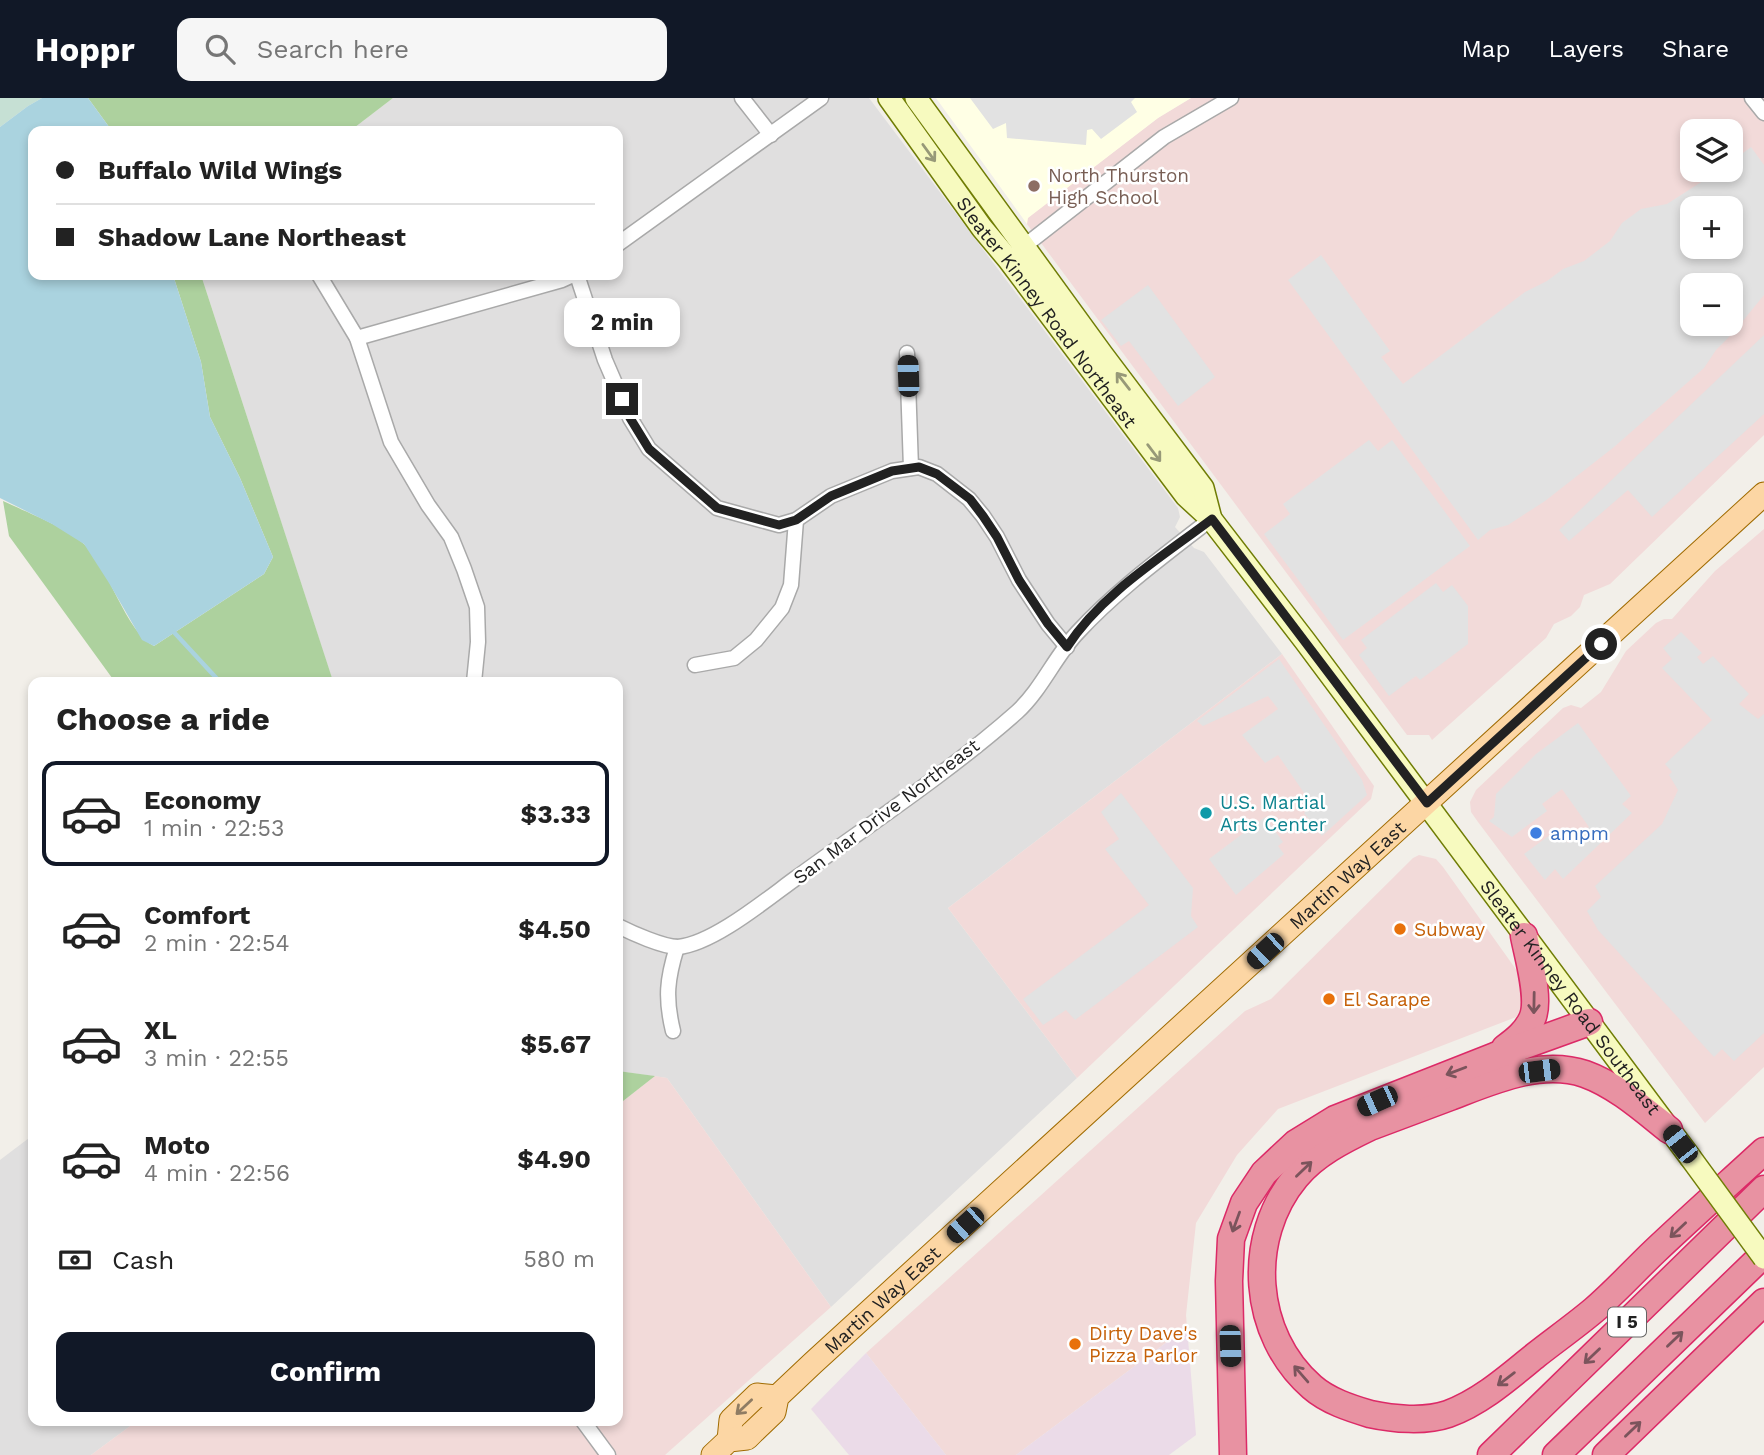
<!DOCTYPE html>
<meta charset="utf-8">
<style>
body{margin:0;font-family:"Work Sans",sans-serif;background:#f6f6f6;color:#222;height:100vh;display:flex;flex-direction:column;font-size:26px;white-space:nowrap}
*{box-sizing:border-box;margin:0}
p{font-size:23px;color:#767676}
.icon{flex:none;width:38px;height:38px;fill:none;stroke:currentColor;stroke-width:2;stroke-linecap:round;stroke-linejoin:round}
.map{position:relative;flex:1;overflow:hidden}
.side{position:absolute;left:28px;top:579px;width:595px;height:749px;display:flex;flex-direction:column;background:#fff;border-radius:14px;box-shadow:0 4px 10px #0003}
.side>*{flex:none}
.top-card{position:absolute;left:28px;top:28px;width:595px;height:154px;border-radius:14px;box-shadow:0 4px 10px #0003;display:grid;align-content:center;height:154px;padding:0 28px;background:#fff}
.buttons{position:absolute;left:1680px;top:21px;display:grid;gap:14px}
.buttons a{display:grid;place-items:center;width:63px;height:63px;border-radius:14px;background:#fff;box-shadow:0 4px 10px #0003;font-size:35px}
.end{position:absolute;width:32px;height:32px;margin:-16px;border:9px solid #222;background:#fff;box-shadow:0 0 0 4px #fff}
.from{border-radius:50%}
.bubble{position:absolute;height:49px;border-radius:14px;background:#fff;box-shadow:0 4px 10px #0003;font-size:23px;font-weight:700;line-height:49px;text-align:center}
.car{position:absolute;width:21px;height:42px;margin:-21px -10px;border-radius:9px;box-shadow:0 0 5px 2px #0007;background:linear-gradient(#222 24%,#8ab4d8 0 40%,#222 0 76%,#8ab4d8 0 86%,#222 0)}
.top-card b{display:flex;align-items:center;gap:24px;height:66px;font-size:26px}
.top-card b+b{border-top:2px solid #e0e0e0}
.top-card i{width:18px;height:18px;background:#222}
ul{padding:0;list-style:none}
li{display:flex;align-items:center;gap:21px;height:105px;margin:0 14px 10px;padding:0 14px;border:4px solid transparent;border-radius:14px}
li div{flex:1}
li b{display:block;font-size:26px}
li em{font-style:normal;font-weight:700}
li.selected{border-color:#111827}
li>.icon{width:63px;height:63px;stroke-width:1.5}
h2{padding:0 28px;font-size:32px;line-height:84px}
.pay{display:flex;align-items:center;gap:18px;height:77px;padding:0 28px;font-size:26px}
.pay p{margin-inline-start:auto}
.action{display:flex;gap:14px;margin-top:auto;padding:14px 28px}
.action a{flex:1;height:80px;border-radius:14px;background:#111827;color:#fff;font-size:28px;font-weight:700;line-height:80px;text-align:center}
header{display:flex;align-items:center;gap:42px;box-sizing:border-box;height:98px;padding:0 35px;background:#111827;color:#fff}
header strong{font-size:33px}
nav{display:flex;gap:38px;margin-inline-start:auto;font-size:24px}
.search{width:490px;height:63px;background:#f6f6f6;display:flex;align-items:center;gap:18px;box-sizing:border-box;padding:0 24px;border-radius:14px;color:#767676;font-size:26px}
.map>svg:first-child{display:block}
.residential{fill:#e0dfdf}
.commercial{fill:#f2dad9;fill-rule:evenodd}
.industrial{fill:#ebdbe8}
.education{fill:#ffffe5}
.forest{fill:#add19e}
.wetland{fill:#c6e0d4}
.parking{fill:#e2e2e2;fill-rule:evenodd}
.water{fill:#aad3df}
.lines{fill:none;stroke-linecap:round;stroke-linejoin:round}
.stream{stroke:#aad3df;stroke-width:4.5}
.street-casing{stroke:#a9a9a9;stroke-width:17}
.secondary-casing{stroke:#707d05;stroke-width:24}
.primary-casing{stroke:#a06b00;stroke-width:25}
.highway-casing{stroke:#dc2a67;stroke-width:29}
.street{stroke:#fff;stroke-width:14}
.secondary{stroke:#f7fabf;stroke-width:21}
.primary{stroke:#fcd6a4;stroke-width:23}
.highway{stroke:#e892a2;stroke-width:26}
.secondary-bridge-casing{stroke:#707d05;stroke-width:24;stroke-linecap:butt}
.secondary-bridge{stroke:#f7fabf;stroke-width:21}
.oneway{stroke:#979978}
.oneway2{stroke:#7b545c}
.oneway3{stroke:#8f7c63}
.route{stroke:#222;stroke-width:9}
.education-dot{fill:#8d6e63;stroke:#fff;stroke-width:2.5}
.culture-dot{fill:#0f9aa8;stroke:#fff;stroke-width:2.5}
.shop-dot{fill:#3f7fe0;stroke:#fff;stroke-width:2.5}
.food-dot{fill:#e8710a;stroke:#fff;stroke-width:2.5}
.labels{text-anchor:middle;stroke-width:5;stroke-linejoin:round;paint-order:stroke}
.shield{fill:#fff;stroke:#646464;stroke-width:2}
.shield-label{font-size:18px;font-weight:bold;fill:#222}
.education-label{font-size:19px;fill:#785e54;stroke:#fff;text-anchor:start}
.street-label{font-size:19px;fill:#222;stroke:#fff}
.culture-label{font-size:19px;fill:#0d838f;stroke:#fff;text-anchor:start}
.shop-label{font-size:19px;fill:#366cbe;stroke:#fff;text-anchor:start}
.food-label{font-size:19px;fill:#c56008;stroke:#fff;text-anchor:start}
</style>
<header>
<strong>Hoppr</strong>
<div class="search"><svg class="icon" aria-label="search" viewBox="0 0 24 24"><circle cx="10" cy="10" r="6"/><path d="M15 15l6 6"/></svg>Search here</div>
<nav><a>Map</a><a>Layers</a><a>Share</a></nav>
</header>
<div class="map">
<svg width="1764" height="1357" viewBox="0 0 1764 1357">
<rect width="100%" height="100%" fill="#f2efe9"/>
<g class="residential">
<path d="M393,0H869L1178,410L1180,419L1175,429L1194,450L1204,454L1282,556L948,810L1077,980L831,1209L667,980L618,973V584H333L201,177H618V33H350Z"/>
<path d="M33,1037V1323H137L91,1357H0V1062Z"/>
</g>
<g class="commercial">
<path d="M1191,0H1764V337L1610,486L1584,497L1580,509L1571,518L1554,526L1546,540L1432,642L1429,637H1407L1027,126V120L1158,20ZM1692,33H1731V72H1692ZM1692,110H1731V149H1692ZM1692,187H1731V226H1692Z"/>
<path d="M1764,431V969L1705,1025L1478,724L1471,714L1470,704L1476,692L1563,610L1571,607L1581,610L1601,594L1626,553L1656,525L1664,521H1672L1715,473Z"/>
<path d="M1282,556L1374,688L1371,701L1077,980L948,810Z"/>
<path d="M1419,757L1436,761L1443,769L1520,877L1525,898L1524,916L1278,1011L1237,1057L1196,1125L1186,1217L1187,1229L1016,1357H946L866,1255L1245,913L1271,901L1413,760Z"/>
<path d="M655,978L667,980L831,1209L665,1357H91L137,1323H618V1007Z"/>
</g>
<g class="industrial">
<path d="M1187,1229L1196,1337L1169,1357H1016Z"/>
<path d="M866,1255L946,1357H849L811,1311Z"/>
</g>
<path class="education" d="M936,0H1191L1158,20L1028,120L1027,126Z"/>
<g class="forest">
<path d="M88,0H393L350,33H112Z"/>
<path d="M173,177H201L332,580L261,584H115L9,438L3,403C26,414 66,429 84,446C110,471 125,533 154,548L264,476L273,459L240,380L210,319L201,264Z"/>
<path d="M618,973L655,978L618,1007Z"/>
</g>
<path class="wetland" d="M0,0H42L28,8L0,29Z"/>
<g class="parking">
<path d="M970,0H1135L1131,4L1137,14L1101,41L1092,31L1087,32L1086,47L1007,40L1006,25L993,31Z"/>
<path d="M1751,49L1764,67V197L1733,235L1716,252L1704,270L1614,349L1545,403L1508,427L1490,432L1478,442L1288,182L1321,157L1390,253L1381,259L1403,286L1525,194L1547,183L1563,171L1584,163L1610,143L1622,125L1641,111L1667,106L1720,72H1731V64ZM1692,110H1731V149H1692ZM1731,187V226H1692V187Z"/>
<path d="M1148,187L1215,279L1178,308L1129,243L1121,248L1101,222Z"/>
<path d="M1764,237V316L1652,419L1628,392L1569,443L1559,432Z"/>
<path d="M1369,342L1378,353L1392,342L1470,448L1343,542L1264,436L1290,416L1283,406Z"/>
<path d="M1436,485L1443,494L1452,487L1468,508V546L1420,582L1416,578L1389,598L1359,557L1367,550L1361,542Z"/>
<path d="M1681,534L1702,555L1697,559L1703,566L1713,558L1749,596L1739,606L1758,621L1764,616V935L1734,963L1722,951L1714,959L1598,832L1587,813L1601,799L1595,788L1662,726L1678,692L1669,677L1672,674L1665,666L1712,622L1662,570L1672,561L1663,550Z"/>
<path d="M1279,561L1362,682L1367,697L1322,738L1304,715L1311,708V705L1278,657L1265,665L1242,637L1278,611L1268,598L1203,628L1197,623Z"/>
<path d="M1578,625L1631,698L1622,706L1632,715L1563,781L1555,771L1545,782L1524,756L1558,731L1568,745L1589,729L1562,691L1542,706L1547,713L1512,739L1489,723L1494,719L1496,696L1536,656Z"/>
<path d="M1121,695L1193,790L1191,818L1198,829L1075,922L1066,912L1043,927L1023,901L1149,807L1105,751L1119,741L1101,714Z"/>
<path d="M1265,719L1283,744L1278,748L1284,756L1236,797L1209,761Z"/>
</g>
<path class="water" d="M42,0H88L112,33H33V177H173L201,264L210,319L240,380L273,459L264,476L154,548L142,542L109,485L84,446L52,426L0,400V29L28,8Z"/>
<g class="lines">
<path class="stream" d="M171,531L220,584"/>
<g class="street-casing">
<g id="street">
<path d="M742,0L771,37"/>
<path d="M1752,0L1764,15"/>
<path d="M618,146L821,0"/>
<path d="M1018,153L1164,39L1231,0"/>
<path d="M319,177L357,240L391,344L428,407L451,439L464,471L477,509L478,544L474,584"/>
<path d="M577,177L605,262L630,320L649,351L717,410L779,427L796,422L831,398L892,373L919,369L937,376L969,401L983,418L997,439L1019,482L1048,526L1067,549"/>
<path d="M357,240L562,182L573,177"/>
<path d="M907,255L911,370"/>
<path d="M695,567L734,560L756,542L782,510L791,487L796,422"/>
<path d="M618,828C632,835 663,849 678,849C713,846 767,801 796,780C870,726 948,675 1017,614C1042,591 1055,558 1078,534C1118,491 1165,457 1211,421"/>
<path d="M673,933C665,900 667,881 677,849"/>
<path d="M583,1323L608,1357"/>
</g>
</g>
<g class="secondary-casing">
<g id="secondary">
<path id="s1" d="M889,0L982,130L1008,161L1186,398L1211,421L1305,543L1690,1059"/>
<path d="M916,0L1102,256L1203,390L1211,421"/>
</g>
</g>
<g class="primary-casing">
<g id="primary">
<path d="M729,1342L731,1322L757,1297L777,1299"/>
<path id="s2" d="M713,1357L729,1342L747,1340L753,1334L774,1314L777,1299L813,1265L1764,396"/>
</g>
</g>
<g class="highway-casing">
<g id="highway">
<path d="M1505,950C1516,942 1526,934 1532,921C1541,902 1528,859 1524,838"/>
<path d="M1669,1032C1644,1012 1616,987 1585,976C1540,961 1492,983 1450,999C1423,1009 1396,1019 1370,1029C1343,1042 1315,1056 1296,1079C1245,1140 1252,1237 1312,1289C1328,1303 1350,1310 1370,1316C1393,1321 1425,1324 1448,1316C1481,1304 1509,1279 1536,1257C1555,1242 1575,1228 1594,1212C1615,1194 1635,1172 1655,1153C1691,1119 1728,1086 1764,1053"/>
<path d="M1233,1357L1229,1183L1231,1141L1244,1105L1264,1075L1296,1045L1335,1021L1495,958L1589,924"/>
<path d="M1491,1357L1764,1091"/>
<path d="M1556,1357L1764,1156"/>
<path d="M1606,1357L1764,1204"/>
</g>
</g>
<use href="#street" class="street"/>
<use href="#secondary" class="secondary"/>
<use href="#primary" class="primary"/>
<use href="#highway" class="highway"/>
<g class="secondary-bridge-casing">
<path id="secondary-bridge" d="M1690,1059L1764,1160"/>
</g>
<use href="#secondary-bridge" class="secondary-bridge"/>
</g>
<defs><path id="oneway-shaft" d="M-6 0H5M1.5-3L5.5 0L1.5 3" fill="none" stroke-width="1.6" stroke-linecap="round" stroke-linejoin="round" transform="scale(1.75)"/></defs>
<g class="oneway">
<use href="#oneway-shaft" transform="translate(929 55) rotate(54)"/>
<use href="#oneway-shaft" transform="translate(1123 283) rotate(-128)"/>
<use href="#oneway-shaft" transform="translate(1154 355) rotate(53)"/>
</g>
<g class="oneway2">
<use href="#oneway-shaft" transform="translate(1534 905) rotate(91)"/>
<use href="#oneway-shaft" transform="translate(1456 973) rotate(159)"/>
<use href="#oneway-shaft" transform="translate(1304 1071) rotate(-44)"/>
<use href="#oneway-shaft" transform="translate(1236 1124) rotate(110)"/>
<use href="#oneway-shaft" transform="translate(1678 1132) rotate(137)"/>
<use href="#oneway-shaft" transform="translate(1675 1241) rotate(-44)"/>
<use href="#oneway-shaft" transform="translate(1592 1258) rotate(136)"/>
<use href="#oneway-shaft" transform="translate(1301 1276) rotate(-131)"/>
<use href="#oneway-shaft" transform="translate(1506 1281) rotate(143)"/>
<use href="#oneway-shaft" transform="translate(1633 1331) rotate(-44)"/>
</g>
<use class="oneway3" href="#oneway-shaft" transform="translate(744 1309) rotate(137)"/>
<g class="lines">
<path class="route" d="M622,301L630,320L649,351L717,410L779,427L796,422L831,398L892,373L919,369L937,376L970,401L983,418L997,439L1019,482L1048,526L1067,549C1101,496 1162,459 1212,421L1427,705L1601,546"/>
</g>
<circle class="education-dot" cx="1034" cy="88" r="7"/>
<circle class="culture-dot" cx="1206" cy="715" r="7"/>
<circle class="shop-dot" cx="1536" cy="735" r="7"/>
<g class="food-dot">
<circle cx="1400" cy="831" r="7"/>
<circle cx="1329" cy="901" r="7"/>
<circle cx="1075" cy="1246" r="7"/>
</g>
<g class="labels">
<rect class="shield" x="1608" y="1209.5" width="38" height="29" rx="5"/>
<g class="shield-label">
<text x="1627" y="1230">I 5</text>
</g>
<g class="education-label">
<text x="1048" y="84">North Thurston<tspan x="1048" dy="22">High School</tspan></text>
</g>
<g class="street-label">
<text dy="7" stroke="none"><textPath href="#s1" startOffset="266">Sleater Kinney Road Northeast</textPath></text>
<text transform="translate(886 713) rotate(-37)" y="7">San Mar Drive Northeast</text>
<text dy="7" stroke="none"><textPath href="#s2" startOffset="866">Martin Way East</textPath></text>
<text dy="7" stroke="none"><textPath href="#s1" startOffset="1129">Sleater Kinney Road Southeast</textPath></text>
<text dy="7" stroke="none"><textPath href="#s2" startOffset="236">Martin Way East</textPath></text>
</g>
<g class="culture-label">
<text x="1220" y="711">U.S. Martial<tspan x="1220" dy="22">Arts Center</tspan></text>
</g>
<g class="shop-label">
<text x="1550" y="742">ampm</text>
</g>
<g class="food-label">
<text x="1414" y="838">Subway</text>
<text x="1343" y="908">El Sarape</text>
<text x="1089" y="1242">Dirty Dave's<tspan x="1089" dy="22">Pizza Parlor</tspan></text>
</g>
</g>
</svg>
<div class="buttons">
<a><svg class="icon" aria-label="layers" viewBox="0 0 24 24"><path d="M12 4l9 5-9 5-9-5zM3 14l9 5 9-5"/></svg></a>
<a>+</a>
<a>−</a>
</div>
<i class="end from" style="left:1601px;top:546px"></i>
<i class="end" style="left:622px;top:301px"></i>
<div class="bubble" style="left:564px;top:200px;width:116px">2 min</div>
<i class="car" style="left:908px;top:278px;rotate:358deg"></i>
<i class="car" style="left:1265px;top:853px;rotate:227deg"></i>
<i class="car" style="left:1539px;top:973px;rotate:83deg"></i>
<i class="car" style="left:1377px;top:1003px;rotate:246deg"></i>
<i class="car" style="left:1680px;top:1046px;rotate:322deg"></i>
<i class="car" style="left:965px;top:1127px;rotate:228deg"></i>
<i class="car" style="left:1230px;top:1248px;rotate:178deg"></i>
<div class="top-card">
<b><i class="from"></i>Buffalo Wild Wings</b>
<b><i></i>Shadow Lane Northeast</b>
</div>
<section class="side">
<h2>Choose a ride</h2>
<ul>
<li class="selected"><svg class="icon" aria-label="car" viewBox="0 0 24 24"><path d="M5 17H2v-5l4-1 3-4h7l3 4 3 1v5h-3M9 17h6M6 11h13"/><circle cx="7" cy="17" r="2"/><circle cx="17" cy="17" r="2"/></svg><div><b>Economy</b><p>1 min · 22:53</p></div><em>$3.33</em></li>
<li><svg class="icon" aria-label="car" viewBox="0 0 24 24"><path d="M5 17H2v-5l4-1 3-4h7l3 4 3 1v5h-3M9 17h6M6 11h13"/><circle cx="7" cy="17" r="2"/><circle cx="17" cy="17" r="2"/></svg><div><b>Comfort</b><p>2 min · 22:54</p></div><em>$4.50</em></li>
<li><svg class="icon" aria-label="car" viewBox="0 0 24 24"><path d="M5 17H2v-5l4-1 3-4h7l3 4 3 1v5h-3M9 17h6M6 11h13"/><circle cx="7" cy="17" r="2"/><circle cx="17" cy="17" r="2"/></svg><div><b>XL</b><p>3 min · 22:55</p></div><em>$5.67</em></li>
<li><svg class="icon" aria-label="car" viewBox="0 0 24 24"><path d="M5 17H2v-5l4-1 3-4h7l3 4 3 1v5h-3M9 17h6M6 11h13"/><circle cx="7" cy="17" r="2"/><circle cx="17" cy="17" r="2"/></svg><div><b>Moto</b><p>4 min · 22:56</p></div><em>$4.90</em></li>
</ul>
<div class="pay"><svg class="icon" aria-label="cash" viewBox="0 0 24 24"><path d="M3 7h18v10H3z"/><circle cx="12" cy="12" r="2"/></svg>Cash<p>580 m</p></div>
<div class="action"><a>Confirm</a></div>
</section>
</div>
